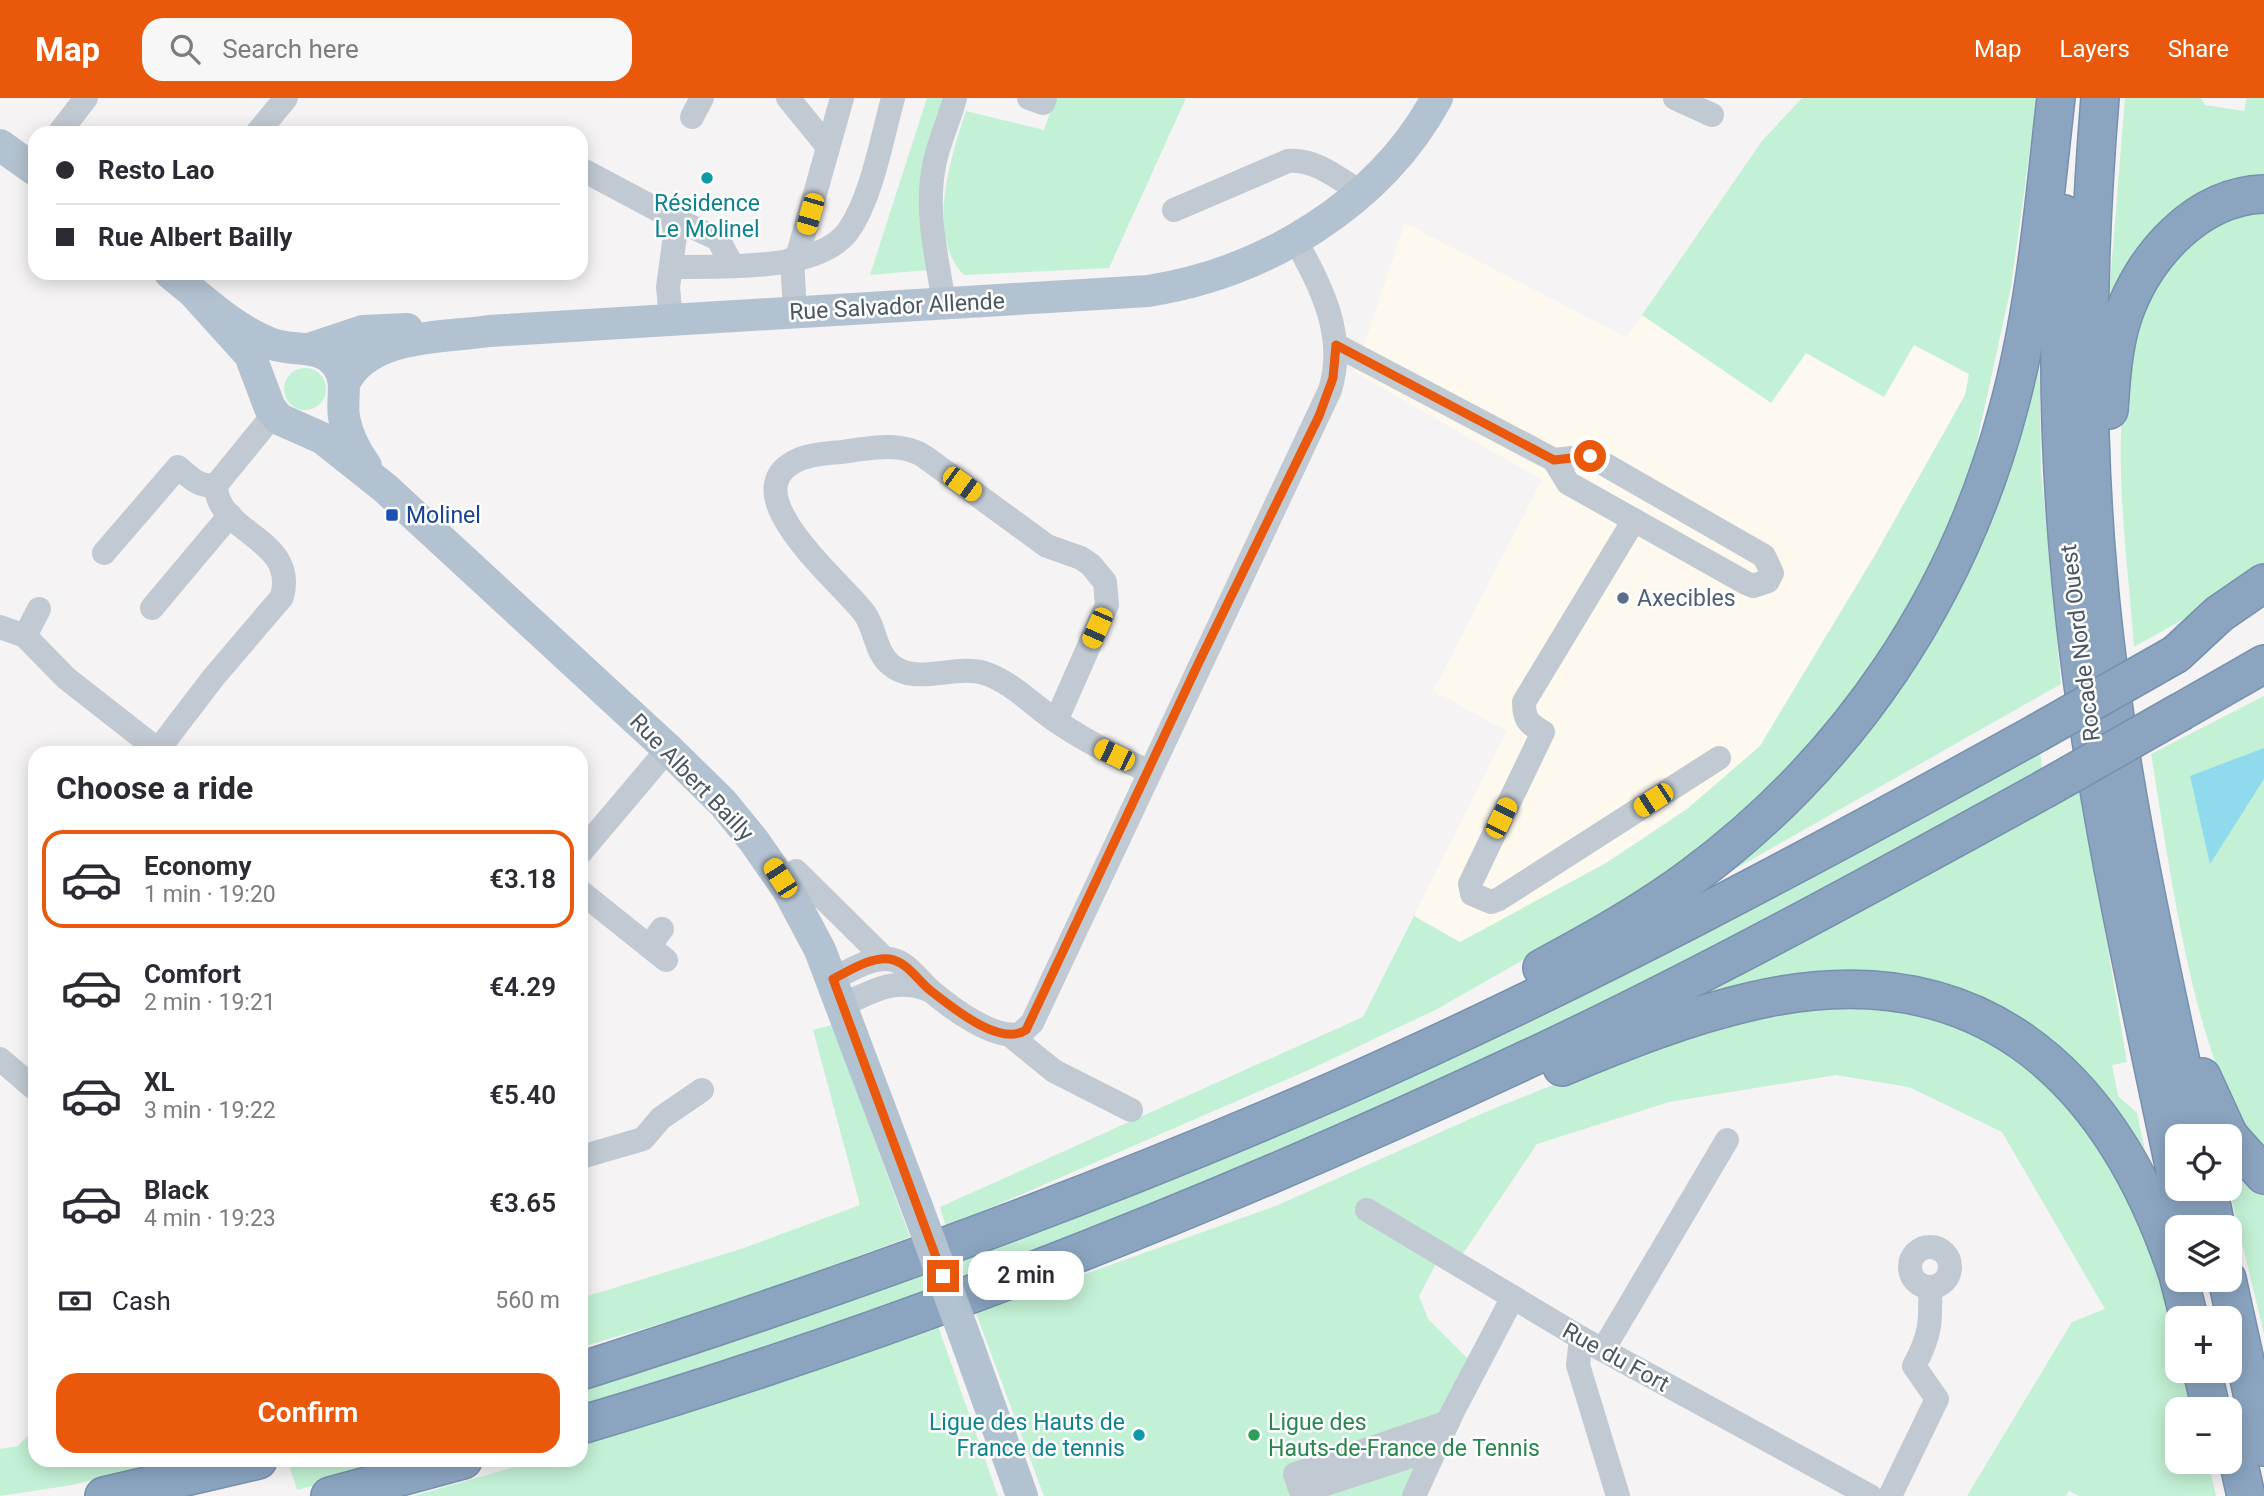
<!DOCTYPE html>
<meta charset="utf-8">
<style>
body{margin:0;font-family:Roboto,sans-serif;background:#f7f7f7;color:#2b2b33;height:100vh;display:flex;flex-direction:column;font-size:26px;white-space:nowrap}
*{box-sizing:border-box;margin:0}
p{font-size:23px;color:#7c7c81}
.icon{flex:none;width:38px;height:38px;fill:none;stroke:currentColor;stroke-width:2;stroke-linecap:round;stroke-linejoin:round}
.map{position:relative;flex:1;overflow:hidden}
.side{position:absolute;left:28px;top:648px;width:560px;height:721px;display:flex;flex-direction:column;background:#fff;border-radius:21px;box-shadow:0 4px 18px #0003}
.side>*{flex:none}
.guide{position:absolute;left:28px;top:28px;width:560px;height:154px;border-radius:21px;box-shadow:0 4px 18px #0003;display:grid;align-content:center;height:154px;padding:0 28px;background:#fff}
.tools{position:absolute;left:2165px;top:1026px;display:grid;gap:14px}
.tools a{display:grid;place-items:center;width:77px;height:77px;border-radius:14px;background:#fff;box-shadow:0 4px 18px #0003;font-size:35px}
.end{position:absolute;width:32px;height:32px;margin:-16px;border:9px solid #ea580c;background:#fff;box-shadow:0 0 0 4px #fff}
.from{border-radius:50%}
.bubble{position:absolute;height:49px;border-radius:21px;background:#fff;box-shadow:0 4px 18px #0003;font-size:23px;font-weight:600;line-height:49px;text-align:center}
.car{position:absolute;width:21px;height:42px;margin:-21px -10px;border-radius:9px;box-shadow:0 0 5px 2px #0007;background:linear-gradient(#f5c518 24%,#345 0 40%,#f5c518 0 76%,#345 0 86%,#f5c518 0)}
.guide b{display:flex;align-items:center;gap:24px;height:66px;font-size:26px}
.guide b+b{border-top:2px solid #e1e1e2}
.guide i{width:18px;height:18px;background:#2b2b33}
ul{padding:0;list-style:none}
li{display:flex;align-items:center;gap:21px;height:98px;margin:0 14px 10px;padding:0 14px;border:4px solid transparent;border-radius:21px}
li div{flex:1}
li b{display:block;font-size:26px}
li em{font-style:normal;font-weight:600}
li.active{border-color:#ea580c}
li>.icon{width:63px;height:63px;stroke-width:1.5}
h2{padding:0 28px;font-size:32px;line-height:84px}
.pay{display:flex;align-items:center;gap:18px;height:77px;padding:0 28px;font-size:26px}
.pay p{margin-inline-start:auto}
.cta{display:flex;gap:14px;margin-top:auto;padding:14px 28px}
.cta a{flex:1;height:80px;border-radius:21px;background:#ea580c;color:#fff;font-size:28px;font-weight:600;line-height:80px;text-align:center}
header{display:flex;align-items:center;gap:42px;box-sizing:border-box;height:98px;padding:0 35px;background:#ea580c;color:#fff}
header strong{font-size:33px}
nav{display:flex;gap:38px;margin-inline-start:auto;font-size:24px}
.search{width:490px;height:63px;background:#f7f7f7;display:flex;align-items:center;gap:18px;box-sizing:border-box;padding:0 24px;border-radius:21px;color:#7c7c81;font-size:26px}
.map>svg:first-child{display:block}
.commercial{fill:#fdf9ef}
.green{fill:#c3f1d5}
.water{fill:#90daee}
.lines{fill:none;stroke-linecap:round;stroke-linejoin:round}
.highway-casing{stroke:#7690ad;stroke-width:40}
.minor{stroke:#c1cad2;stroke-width:24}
.major{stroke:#b3c2d1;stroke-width:32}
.highway{stroke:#8ba5c1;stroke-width:37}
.highway-bridge-casing{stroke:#7690ad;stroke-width:40;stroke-linecap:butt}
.major-bridge{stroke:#b3c2d1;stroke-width:32}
.highway-bridge{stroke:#8ba5c1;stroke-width:37}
.route{stroke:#ea580c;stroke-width:9}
.culture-dot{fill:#0f9aa8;stroke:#fff;stroke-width:2.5}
.transit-dot{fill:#1a4fb4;stroke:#fff;stroke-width:2.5}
.service-dot{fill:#5c6f8a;stroke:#fff;stroke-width:2.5}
.leisure-dot{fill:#2e9e5b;stroke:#fff;stroke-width:2.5}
.labels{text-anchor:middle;stroke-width:5;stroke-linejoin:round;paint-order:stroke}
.culture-label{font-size:23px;fill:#0d838f;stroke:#fff}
.street-label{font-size:23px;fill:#4a5661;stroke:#fff}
.transit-label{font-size:23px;fill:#164399;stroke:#fff;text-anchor:start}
.service-label{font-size:23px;fill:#4e5e75;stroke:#fff;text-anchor:start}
.leisure-label{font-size:23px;fill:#27864d;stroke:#fff;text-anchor:start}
</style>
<header>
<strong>Map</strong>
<div class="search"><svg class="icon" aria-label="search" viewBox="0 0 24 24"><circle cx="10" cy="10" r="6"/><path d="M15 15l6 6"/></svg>Search here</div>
<nav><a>Map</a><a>Layers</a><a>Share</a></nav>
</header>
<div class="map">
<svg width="2264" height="1398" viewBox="0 0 2264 1398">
<rect width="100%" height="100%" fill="#f5f3f3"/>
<path class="commercial" d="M1405,125L1626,239L1642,217L1771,304L1806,255L1883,299L1914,247L1969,276L1965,297L1875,457L1760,648L1687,711L1606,765L1460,845L1414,818L1507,633L1433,593L1542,382L1355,274Z"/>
<g class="green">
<path d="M927,0H946L928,172L870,177Z"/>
<path d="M1055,0H1186L1109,170L964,177C925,138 951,59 966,13L1044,32Z"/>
<path d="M1802,0H2037L2011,189L1969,380L1938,458L1877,565L1814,648L1732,727L1647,791L1437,911L1313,970L946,1129L940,1109L1363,919L1414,818L1460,844L1606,765L1687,711L1760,648L1875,457L1965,297L1969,276L1914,247L1884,299L1806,255L1771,305L1642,217L1762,43Z"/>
<path d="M2125,0H2201L2205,7L2244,13L2247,0H2264V85L2108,210Z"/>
<path d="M2250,115H2264V467L2189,518L2134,549C2126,434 2102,304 2149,195C2152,186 2162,177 2168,170C2197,135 2207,128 2250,115Z"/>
<path d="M2039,216L2041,371L2061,586L1675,805L1887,601Z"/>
<circle cx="305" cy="291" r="21"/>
<path d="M2264,598V1048C2196,994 2167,746 2151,656Z"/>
<path d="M2040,653L2043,678L1552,934L1321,1039L990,1175L581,1314V1285L904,1178Z"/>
<path d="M2081,692L2127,964L2112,967L2118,998L2137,1015L2151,1081C2137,1056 2125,1030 2109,1006C2042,907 1939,868 1823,877C1781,879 1738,893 1697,901Z"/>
<path d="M1805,911H1879L1949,925L2015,954L2072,1005L2115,1064L2143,1131L2177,1225V1272H2188L2196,1311H2177V1363H2208L2216,1398H2079L2069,1393L2066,1398H1967L2072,1224L2105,1211L2002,1034L1909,989L1836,977L1669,1004L1537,1046L1462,1157L1446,1147L1419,1198L1428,1221L1469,1262L1414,1398H1044L976,1215L1278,1107L1488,1013L1608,965L1726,925Z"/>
<path d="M832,927L910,1139L725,1207L581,1249V1200L741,1151L860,1107L813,932Z"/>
<path d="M2230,1063L2245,1081L2264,1095V1236L2229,1090Z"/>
<path d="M938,1228L998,1398H413L539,1362H581V1348Z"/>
<path d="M35,1330V1362H169L72,1387L0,1398V1351L18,1348Z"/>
<path d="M309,1362H411L297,1392L289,1366Z"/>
</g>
<path class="water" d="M2264,650V681L2210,766L2190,678Z"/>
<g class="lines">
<g class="highway-casing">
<g id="highway">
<path d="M2100,0C2087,159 2084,316 2098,475C2114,664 2157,853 2197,1038"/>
<path d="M2064,116C2057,234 2059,353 2070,471C2088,677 2135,880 2177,1082"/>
<path d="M2109,312C2111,282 2113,250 2122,221C2142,160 2196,98 2264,96"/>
<path d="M2176,556L2219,516L2264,485"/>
<path d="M2182,613L2264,566"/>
<path d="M1542,870C1594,842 1646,813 1693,778C1849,662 1958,500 2008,312C2036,211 2044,104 2056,0"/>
<path d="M1562,969C1624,943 1687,918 1753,903C1975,852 2109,973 2177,1174"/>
<path d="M2202,979L2229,1038"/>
<path d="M2230,1039L2264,1077"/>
<path d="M2179,1090L2187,1129"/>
<path d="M2208,1090L2216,1129"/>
<path d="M2179,1181L2189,1220"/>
<path d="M2227,1181L2264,1349"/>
<path d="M2202,1272L2211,1311"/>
<path d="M581,1273C838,1191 1091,1099 1338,991C1578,885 1808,762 2037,635"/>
<path d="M2230,1326L2246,1398"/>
<path d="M581,1327C912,1229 1234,1100 1545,953C1714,873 1879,782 2043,692"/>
<path d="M104,1398L258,1362"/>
<path d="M330,1398L463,1362"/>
</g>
</g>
<g class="minor">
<path d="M788,0L828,49"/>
<path d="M1029,0L1043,5L1045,0"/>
<path d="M1675,0L1712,17"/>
<path d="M692,19L702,0"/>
<path d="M59,35L86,0"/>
<path d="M257,35L286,0"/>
<path d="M581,71L673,120L675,138L668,189L671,222"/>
<path d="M1174,112L1288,63C1316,61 1338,80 1360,94"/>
<path d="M673,120L718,141L732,167"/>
<path d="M797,160L842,0"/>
<path d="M792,161L795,214"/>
<path d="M671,169C718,168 819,175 849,132C872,98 882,40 893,0"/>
<path d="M944,205C937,160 925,114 934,68C938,45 949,23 955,0"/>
<path d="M1336,247L1554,362L1568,385L1746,485L1753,488L1768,483L1772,475L1764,458L1590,358L1554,362"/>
<path d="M216,387L274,316"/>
<path d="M1634,422L1524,604C1524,621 1528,626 1543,634L1470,786L1472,796L1491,804L1499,801L1719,660"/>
<path d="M104,455L178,369C190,379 199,390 216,387C216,436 298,439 282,499L213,580L158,652"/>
<path d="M152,510L230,417"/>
<path d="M0,529L25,538L66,580L158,652L156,654"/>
<path d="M25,538L39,511"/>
<path d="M1056,623L1107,507L1105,484L1091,467L1081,460L1047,448L925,359C902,343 869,350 842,354C829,355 813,356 800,361C725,392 844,486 865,516C876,532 875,554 891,567C915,588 956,566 984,575C1011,583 1036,610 1059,625C1087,644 1117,659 1148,673"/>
<path d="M581,754L668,651"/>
<path d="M796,773L885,861"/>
<path d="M581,794L666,862"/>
<path d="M649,848L662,831"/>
<path d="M833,881C848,874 865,862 883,861C905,859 916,880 931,893C951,910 994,942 1020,936L1032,925L1330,292C1347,237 1321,189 1295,141"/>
<path d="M843,907C874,892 896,879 929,892"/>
<path d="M1011,938L1054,973L1131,1012"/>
<path d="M0,961L35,991"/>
<path d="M581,1059L643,1041L661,1020L702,992"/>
<path d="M1367,1112L1581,1240L1870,1398"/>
<circle cx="1930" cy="1169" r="20"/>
<path d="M1581,1240L1578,1267L1618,1398"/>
<path d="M1603,1252L1727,1042"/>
<path d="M1436,1350L1301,1394L1295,1376L1448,1324"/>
<path d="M1414,1398L1452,1315L1513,1199"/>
<path d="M1890,1398L1937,1301L1914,1268C1931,1237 1931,1223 1930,1189"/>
</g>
<g class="major">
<path d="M0,47L35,72"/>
<path d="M170,175C201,200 234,232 272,246C294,254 321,245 337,267C349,283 341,300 344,319C347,337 355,353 366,368"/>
<path d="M193,194L250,257L270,310L279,321L322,340L385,390L668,651L723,705L754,743L788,792L820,852L917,1109"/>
<path d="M309,251L363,233L407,231"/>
<path d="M344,286C366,236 442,240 489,233L1148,193C1264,175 1380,106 1437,0"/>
<path d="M968,1247L1022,1398"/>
</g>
<use href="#highway" class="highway"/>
<g class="highway-bridge-casing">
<g id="highway-bridge">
<path d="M2037,635L2176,556"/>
<path d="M2043,692L2182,613"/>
</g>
</g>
<path class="major-bridge" d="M917,1109L968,1247"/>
<use href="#highway-bridge" class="highway-bridge"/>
</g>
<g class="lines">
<path class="route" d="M943,1178L833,881C849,873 870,859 889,861C908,864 917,882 931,893C953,910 1000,949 1026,932L1199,564L1319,318L1333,280L1336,247L1554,362L1590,358"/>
</g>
<g class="culture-dot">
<circle cx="707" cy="80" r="7"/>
<circle cx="1139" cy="1337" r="7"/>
</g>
<rect class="transit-dot" x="385" y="410" width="14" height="14" rx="3.5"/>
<circle class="service-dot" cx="1623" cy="500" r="7"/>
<circle class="leisure-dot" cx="1254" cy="1337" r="7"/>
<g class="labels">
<g class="culture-label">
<text x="707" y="113">Résidence<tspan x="707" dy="26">Le Molinel</tspan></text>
<text x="1125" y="1332" text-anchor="end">Ligue des Hauts de<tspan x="1125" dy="26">France de tennis</tspan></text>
</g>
<g class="street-label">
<text transform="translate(897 208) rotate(-3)" y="8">Rue Salvador Allende</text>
<text transform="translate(2080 545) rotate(-97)" y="8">Rocade Nord Ouest</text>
<text transform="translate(692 679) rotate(46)" y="8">Rue Albert Bailly</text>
<text transform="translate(1616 1259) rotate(29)" y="8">Rue du Fort</text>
</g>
<g class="transit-label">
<text x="406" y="425">Molinel</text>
</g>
<g class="service-label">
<text x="1637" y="508">Axecibles</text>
</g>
<g class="leisure-label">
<text x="1268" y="1332">Ligue des<tspan x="1268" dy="26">Hauts-de-France de Tennis</tspan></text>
</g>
</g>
</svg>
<div class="tools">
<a><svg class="icon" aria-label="locate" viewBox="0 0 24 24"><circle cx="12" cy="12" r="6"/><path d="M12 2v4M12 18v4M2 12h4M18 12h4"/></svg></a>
<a><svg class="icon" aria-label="layers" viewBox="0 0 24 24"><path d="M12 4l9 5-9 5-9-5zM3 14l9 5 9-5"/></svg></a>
<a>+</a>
<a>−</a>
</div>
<i class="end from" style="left:1590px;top:358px"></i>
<i class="end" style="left:943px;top:1178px"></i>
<div class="bubble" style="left:968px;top:1153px;width:116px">2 min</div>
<i class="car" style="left:810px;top:116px;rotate:196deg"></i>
<i class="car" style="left:962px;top:386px;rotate:126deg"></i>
<i class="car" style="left:1097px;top:530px;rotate:204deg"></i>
<i class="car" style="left:1114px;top:657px;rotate:296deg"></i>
<i class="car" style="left:1653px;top:702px;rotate:237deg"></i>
<i class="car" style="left:1501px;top:720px;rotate:26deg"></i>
<i class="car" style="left:780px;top:780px;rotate:327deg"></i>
<div class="guide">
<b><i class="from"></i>Resto Lao</b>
<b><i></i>Rue Albert Bailly</b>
</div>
<section class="side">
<h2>Choose a ride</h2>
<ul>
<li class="active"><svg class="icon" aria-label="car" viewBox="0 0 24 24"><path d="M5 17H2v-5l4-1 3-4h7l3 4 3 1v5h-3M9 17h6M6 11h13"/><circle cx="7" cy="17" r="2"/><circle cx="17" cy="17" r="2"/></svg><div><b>Economy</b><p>1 min · 19:20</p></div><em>€3.18</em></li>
<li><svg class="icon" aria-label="car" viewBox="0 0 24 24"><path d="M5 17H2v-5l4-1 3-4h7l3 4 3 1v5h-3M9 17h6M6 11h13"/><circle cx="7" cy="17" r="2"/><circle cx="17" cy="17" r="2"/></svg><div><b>Comfort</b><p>2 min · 19:21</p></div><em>€4.29</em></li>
<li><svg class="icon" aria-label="car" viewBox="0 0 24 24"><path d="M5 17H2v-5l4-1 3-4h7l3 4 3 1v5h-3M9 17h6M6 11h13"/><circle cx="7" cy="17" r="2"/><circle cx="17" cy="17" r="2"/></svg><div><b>XL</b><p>3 min · 19:22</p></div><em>€5.40</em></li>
<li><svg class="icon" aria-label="car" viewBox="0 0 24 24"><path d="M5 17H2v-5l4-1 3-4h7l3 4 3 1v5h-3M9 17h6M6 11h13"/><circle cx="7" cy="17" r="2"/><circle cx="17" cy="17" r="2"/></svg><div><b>Black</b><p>4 min · 19:23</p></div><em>€3.65</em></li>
</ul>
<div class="pay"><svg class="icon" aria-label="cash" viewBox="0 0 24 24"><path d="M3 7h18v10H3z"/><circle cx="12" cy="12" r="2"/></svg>Cash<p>560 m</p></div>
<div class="cta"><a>Confirm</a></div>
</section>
</div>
